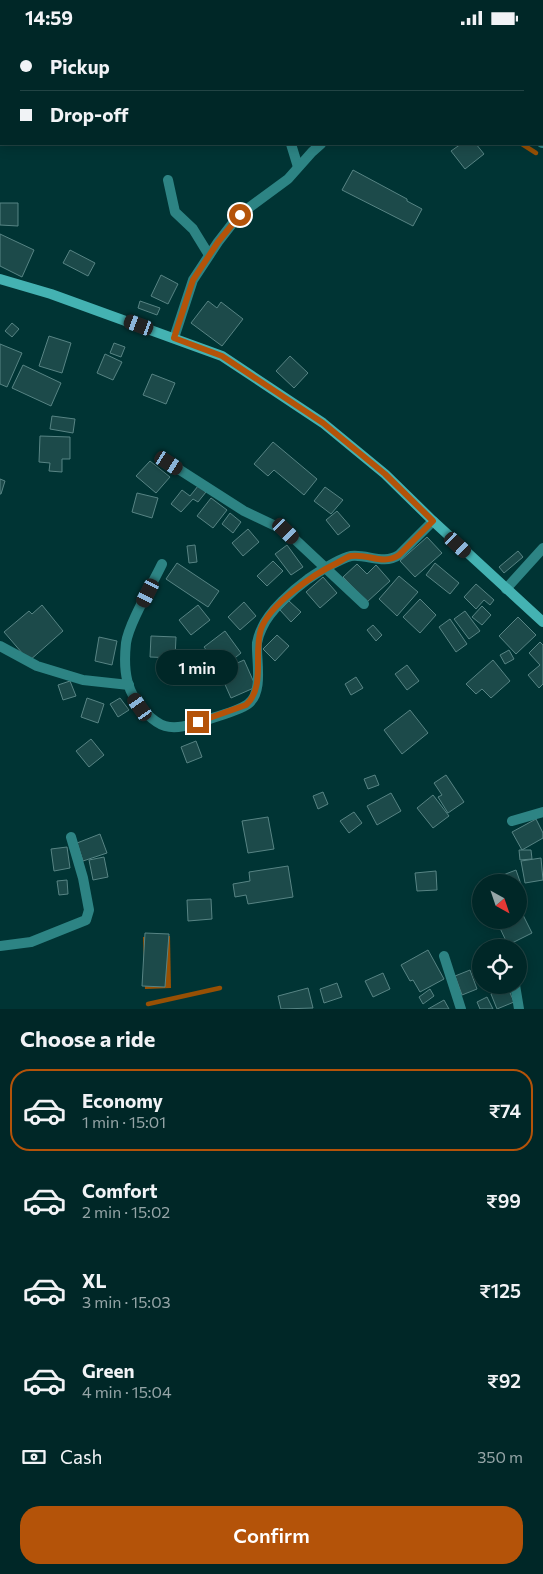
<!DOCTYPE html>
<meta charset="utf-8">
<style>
body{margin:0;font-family:Commissioner,sans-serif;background:#0a2f2f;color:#f1f3f6;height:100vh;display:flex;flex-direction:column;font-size:19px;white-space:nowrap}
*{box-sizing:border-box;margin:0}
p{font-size:16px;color:#95a5a7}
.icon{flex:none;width:28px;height:28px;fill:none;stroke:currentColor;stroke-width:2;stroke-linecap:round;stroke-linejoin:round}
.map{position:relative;height:974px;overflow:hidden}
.drawer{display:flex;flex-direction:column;background:#002727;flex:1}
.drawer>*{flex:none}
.banner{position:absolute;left:0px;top:0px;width:544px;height:110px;box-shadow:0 2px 12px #0003,0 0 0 1px #244;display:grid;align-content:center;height:110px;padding:0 20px;background:#002727}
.needle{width:32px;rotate:140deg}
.fabs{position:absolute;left:472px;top:839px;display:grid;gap:10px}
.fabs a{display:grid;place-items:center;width:55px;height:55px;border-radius:50%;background:#002727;box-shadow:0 2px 12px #0003,0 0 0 1px #244;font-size:25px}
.end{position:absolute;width:22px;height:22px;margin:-11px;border:6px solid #b45309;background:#fff;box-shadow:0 0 0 2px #fff}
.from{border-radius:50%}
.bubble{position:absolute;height:35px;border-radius:18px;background:#002727;box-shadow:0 2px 12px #0003,0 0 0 1px #244;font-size:16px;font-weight:600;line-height:35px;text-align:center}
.car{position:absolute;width:15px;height:30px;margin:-15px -8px;border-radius:6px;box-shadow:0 0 4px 1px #0007;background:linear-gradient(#222 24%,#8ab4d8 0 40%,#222 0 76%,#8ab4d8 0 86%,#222 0)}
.banner b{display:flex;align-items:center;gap:18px;height:48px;font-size:19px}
.banner b+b{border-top:1px solid #244}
.banner i{width:12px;height:12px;background:#f1f3f6}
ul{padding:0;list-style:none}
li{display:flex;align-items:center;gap:15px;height:82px;margin:0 10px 8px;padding:0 10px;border:2px solid transparent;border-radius:20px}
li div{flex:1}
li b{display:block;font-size:19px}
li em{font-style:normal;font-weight:600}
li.on{border-color:#b45309}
li>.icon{width:45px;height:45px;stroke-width:1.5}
h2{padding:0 20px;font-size:22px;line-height:60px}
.pay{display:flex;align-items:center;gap:12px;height:55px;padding:0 20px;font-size:19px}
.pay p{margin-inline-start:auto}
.action{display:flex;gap:10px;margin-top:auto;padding:10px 20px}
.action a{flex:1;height:58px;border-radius:20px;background:#b45309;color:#fff;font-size:20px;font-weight:600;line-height:58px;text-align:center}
.status{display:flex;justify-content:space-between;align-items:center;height:35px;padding:0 25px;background:#002727;direction:ltr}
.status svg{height:14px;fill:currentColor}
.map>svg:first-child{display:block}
.water{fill:#975004}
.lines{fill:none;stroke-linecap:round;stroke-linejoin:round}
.stream{stroke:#975004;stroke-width:4.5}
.building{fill:#1c4a4a;stroke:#578484}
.street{stroke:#2d8484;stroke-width:10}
.secondary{stroke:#44b2b2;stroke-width:10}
.route{stroke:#b45309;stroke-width:6}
</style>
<div class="status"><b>14:59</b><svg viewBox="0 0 49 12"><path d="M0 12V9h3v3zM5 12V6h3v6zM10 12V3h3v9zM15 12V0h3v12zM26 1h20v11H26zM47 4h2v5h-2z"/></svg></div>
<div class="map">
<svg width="543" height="974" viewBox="0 0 543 974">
<rect width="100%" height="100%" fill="#003434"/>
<path class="water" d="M170,901L171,953L145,954L143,902Z"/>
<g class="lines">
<g class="stream">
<path d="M522,109L536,118"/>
<path d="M148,969L220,953"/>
</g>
</g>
<g class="building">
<path d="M461,109H476L484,119L465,134L451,116Z"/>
<path d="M353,135L407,164V166L422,174L413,191L342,155Z"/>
<path d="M0,168H18V191L0,190Z"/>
<path d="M0,199L34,215L22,242L0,231Z"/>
<path d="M70,215L95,228L88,241L63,228Z"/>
<path d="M161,240L178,249L168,269L151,261Z"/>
<path d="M140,266L160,273L157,280L138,273Z"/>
<path d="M208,266L217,273L221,267L243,284L222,311L191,288Z"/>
<path d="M12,288L19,294L12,302L5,296Z"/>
<path d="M49,301L71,308L62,338L39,331Z"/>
<path d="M114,308L125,312L121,322L110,318Z"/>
<path d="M0,309L22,318L7,352L0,349Z"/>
<path d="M105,319L122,327L113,345L97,338Z"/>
<path d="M290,321L308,338L294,353L276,336Z"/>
<path d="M23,330L61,348L51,371L12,353Z"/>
<path d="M152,339L175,348L166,369L143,360Z"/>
<path d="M52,381L75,384L73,398L50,394Z"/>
<path d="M40,401L70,402V424H62V437L49,436L50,428L39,427Z"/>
<path d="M273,407L317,444L304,460L274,435L268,441L254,429Z"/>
<path d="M150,426L170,442L156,458L136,441Z"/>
<path d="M0,444L5,446L1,459H0Z"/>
<path d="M198,451L206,457L198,467L193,464L181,477L171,469L182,455L190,461Z"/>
<path d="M325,452L343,465L331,479L314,466Z"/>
<path d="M137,458L158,463L152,483L132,477Z"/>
<path d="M211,463L227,475L213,493L197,481Z"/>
<path d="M337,476L350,491L338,500L326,485Z"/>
<path d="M230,478L241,487L233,498L222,489Z"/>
<path d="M248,494L259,507L243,521L232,508Z"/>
<path d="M427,502L442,518L415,542L400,526Z"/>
<path d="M195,510L197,527L189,528L187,511Z"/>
<path d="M287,510L303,532L291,540L275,519Z"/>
<path d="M518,516L523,522L504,538L499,532Z"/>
<path d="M273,526L283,536L267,551L257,541Z"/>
<path d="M177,528L219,556L208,572L166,544Z"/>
<path d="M435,528L459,548L450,559L426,540Z"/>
<path d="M357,529L367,539L376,530L390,546L367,567L343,542Z"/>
<path d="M399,541L418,557L397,581L379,564Z"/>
<path d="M323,542L337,558L320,573L306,557Z"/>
<path d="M476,549L494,565L490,570L484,565L476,574L464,562Z"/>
<path d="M420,564L436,580L420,598L403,582Z"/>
<path d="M289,566L301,577L291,587L280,575Z"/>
<path d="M244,567L256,581L240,595L228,582Z"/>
<path d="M42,570L63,596L29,626L4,597L29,576L32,579Z"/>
<path d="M198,570L210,585L191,600L179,585Z"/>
<path d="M482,571L491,580L482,590L472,582Z"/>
<path d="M465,576L480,596L469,604L454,584Z"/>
<path d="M518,582L536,600L516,619L499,601Z"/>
<path d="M450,584L467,609L456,617L439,592Z"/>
<path d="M373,590L382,600L376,606L367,595Z"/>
<path d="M225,596L241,618L221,634L204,612Z"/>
<path d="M277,600L289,611L275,626L263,614Z"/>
<path d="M151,601L176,602L175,623L150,622Z"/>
<path d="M99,602L117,606L112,630L95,626Z"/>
<path d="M540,607L543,610V649L539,653L528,640L540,630L529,618Z"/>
<path d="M509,615L514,624L505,629L500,620Z"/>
<path d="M244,625L256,652L231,663L219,636Z"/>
<path d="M493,625L510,646L491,663L482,654L476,659L466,649Z"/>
<path d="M407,630L419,646L407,655L395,639Z"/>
<path d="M356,642L363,653L351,660L345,649Z"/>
<path d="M70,646L76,661L63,665L58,650Z"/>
<path d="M87,663L104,669L98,688L81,682Z"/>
<path d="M120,663L129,675L118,682L110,669Z"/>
<path d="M410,675L428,698L402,719L384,695Z"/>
<path d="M91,704L104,720L89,732L76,716Z"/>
<path d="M196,706L202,722L187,728L181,712Z"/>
<path d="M375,740L379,750L368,754L364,744Z"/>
<path d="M446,740L464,767L448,778L438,762L442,760L434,748Z"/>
<path d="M323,757L328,769L318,774L313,761Z"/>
<path d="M391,758L401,776L377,790L367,771Z"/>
<path d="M433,760L449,781L433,793L417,773Z"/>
<path d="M354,777L362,788L349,798L340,786Z"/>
<path d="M268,782L274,814L248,818L242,786Z"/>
<path d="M536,784L543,798V803L522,815L512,797Z"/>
<path d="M100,799L107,818L83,826L77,808Z"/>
<path d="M67,812L70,833L54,836L51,814Z"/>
<path d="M519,815H531L532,824L520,825Z"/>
<path d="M104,822L108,842L93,845L89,825Z"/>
<path d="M541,823L543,845L525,848L521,826Z"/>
<path d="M288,831L293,862L248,869L246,860L235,862L233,849L250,846L249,837Z"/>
<path d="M516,835L524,858L519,860V848H491L490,845Z"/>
<path d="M436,836L437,855L417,856L415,838Z"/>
<path d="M67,845L68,859L59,860L57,846Z"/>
<path d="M211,864L212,884L188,886L187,865Z"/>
<path d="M519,872L532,898L508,910L498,889L506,885H519Z"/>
<path d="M145,898L169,899L165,952L142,951Z"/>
<path d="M428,915L444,944L420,957L413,945L410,946L401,930Z"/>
<path d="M470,935L477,954L462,960L455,941Z"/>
<path d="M383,938L390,954L373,962L365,946Z"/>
<path d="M337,948L342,962L324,968L320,954Z"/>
<path d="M308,953L313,973L281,974L278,961Z"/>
<path d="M508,953L514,967L497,974L491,959Z"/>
<path d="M430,954L434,961L423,969L419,962Z"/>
<path d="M487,962L493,974H480L477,967Z"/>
<path d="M444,965L449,974H428Z"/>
</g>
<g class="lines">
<g class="street">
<path d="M542,108H543"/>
<path d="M291,109L298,132"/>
<path d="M168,145L175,177L193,194L209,220"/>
<path d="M174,303L193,245L218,207L239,180L288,144L312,117L321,109"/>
<path d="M169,428L244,476L286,496L364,569"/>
<path d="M162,529C152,550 129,588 126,608C123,636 126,658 146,678C151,683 158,689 165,691C179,695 195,688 209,684C219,681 240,675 248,669C264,657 256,625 257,608C258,603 260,597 262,593C269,576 293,555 308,544C317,538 341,523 351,521C368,519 383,530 399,520L433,486"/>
<path d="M506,554L543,513"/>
<path d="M0,611L37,631L83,645L129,650"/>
<path d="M512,786L543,777"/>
<path d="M507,910L508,912"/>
<path d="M0,911L31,907L86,885L89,875L83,843L71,802"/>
<path d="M444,921L461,974"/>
<path d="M515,950L519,974"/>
</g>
<path class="secondary" d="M0,244L51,259L222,321L323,388L385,439L433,486L543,587"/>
</g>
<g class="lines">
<path class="route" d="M198,687L246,670C266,652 253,618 261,594C270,569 314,539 337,528C341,526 346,522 351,521C368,518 382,531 399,520L433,486L385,439L323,388L222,321L174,303L193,245L218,207L240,180"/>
</g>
</svg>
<div class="fabs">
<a><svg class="needle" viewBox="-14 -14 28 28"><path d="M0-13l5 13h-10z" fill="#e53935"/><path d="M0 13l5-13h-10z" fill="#95a5a7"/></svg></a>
<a><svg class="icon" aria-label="locate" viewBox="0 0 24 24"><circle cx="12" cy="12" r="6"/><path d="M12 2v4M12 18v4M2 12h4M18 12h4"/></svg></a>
</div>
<i class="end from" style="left:240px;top:180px"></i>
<i class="end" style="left:198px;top:687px"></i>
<div class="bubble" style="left:156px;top:615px;width:82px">1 min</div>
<i class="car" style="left:139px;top:290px;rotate:290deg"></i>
<i class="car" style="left:169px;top:428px;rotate:123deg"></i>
<i class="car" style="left:286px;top:496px;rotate:134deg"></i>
<i class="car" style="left:458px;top:510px;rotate:133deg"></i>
<i class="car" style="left:148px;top:558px;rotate:207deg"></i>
<i class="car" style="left:140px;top:672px;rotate:325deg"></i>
<div class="banner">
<b><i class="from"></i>Pickup</b>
<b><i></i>Drop-off</b>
</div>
</div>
<section class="drawer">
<h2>Choose a ride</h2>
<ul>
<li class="on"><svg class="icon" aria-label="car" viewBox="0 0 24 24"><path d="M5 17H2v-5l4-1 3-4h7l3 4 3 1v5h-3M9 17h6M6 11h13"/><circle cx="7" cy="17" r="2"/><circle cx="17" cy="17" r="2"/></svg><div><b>Economy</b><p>1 min · 15:01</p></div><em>₹74</em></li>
<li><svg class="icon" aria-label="car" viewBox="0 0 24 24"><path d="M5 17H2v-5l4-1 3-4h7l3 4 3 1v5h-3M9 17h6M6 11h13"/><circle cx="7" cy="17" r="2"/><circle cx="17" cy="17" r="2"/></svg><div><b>Comfort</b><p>2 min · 15:02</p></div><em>₹99</em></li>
<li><svg class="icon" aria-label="car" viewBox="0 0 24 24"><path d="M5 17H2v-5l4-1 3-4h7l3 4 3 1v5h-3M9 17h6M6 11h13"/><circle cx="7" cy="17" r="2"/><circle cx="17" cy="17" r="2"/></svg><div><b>XL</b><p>3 min · 15:03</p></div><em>₹125</em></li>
<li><svg class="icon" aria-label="car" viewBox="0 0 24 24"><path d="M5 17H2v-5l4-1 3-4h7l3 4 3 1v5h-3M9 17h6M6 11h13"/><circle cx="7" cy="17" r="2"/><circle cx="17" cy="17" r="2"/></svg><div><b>Green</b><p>4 min · 15:04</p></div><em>₹92</em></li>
</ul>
<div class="pay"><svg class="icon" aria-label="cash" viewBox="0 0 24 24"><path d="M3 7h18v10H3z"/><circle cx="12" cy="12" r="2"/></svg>Cash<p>350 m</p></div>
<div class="action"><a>Confirm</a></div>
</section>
